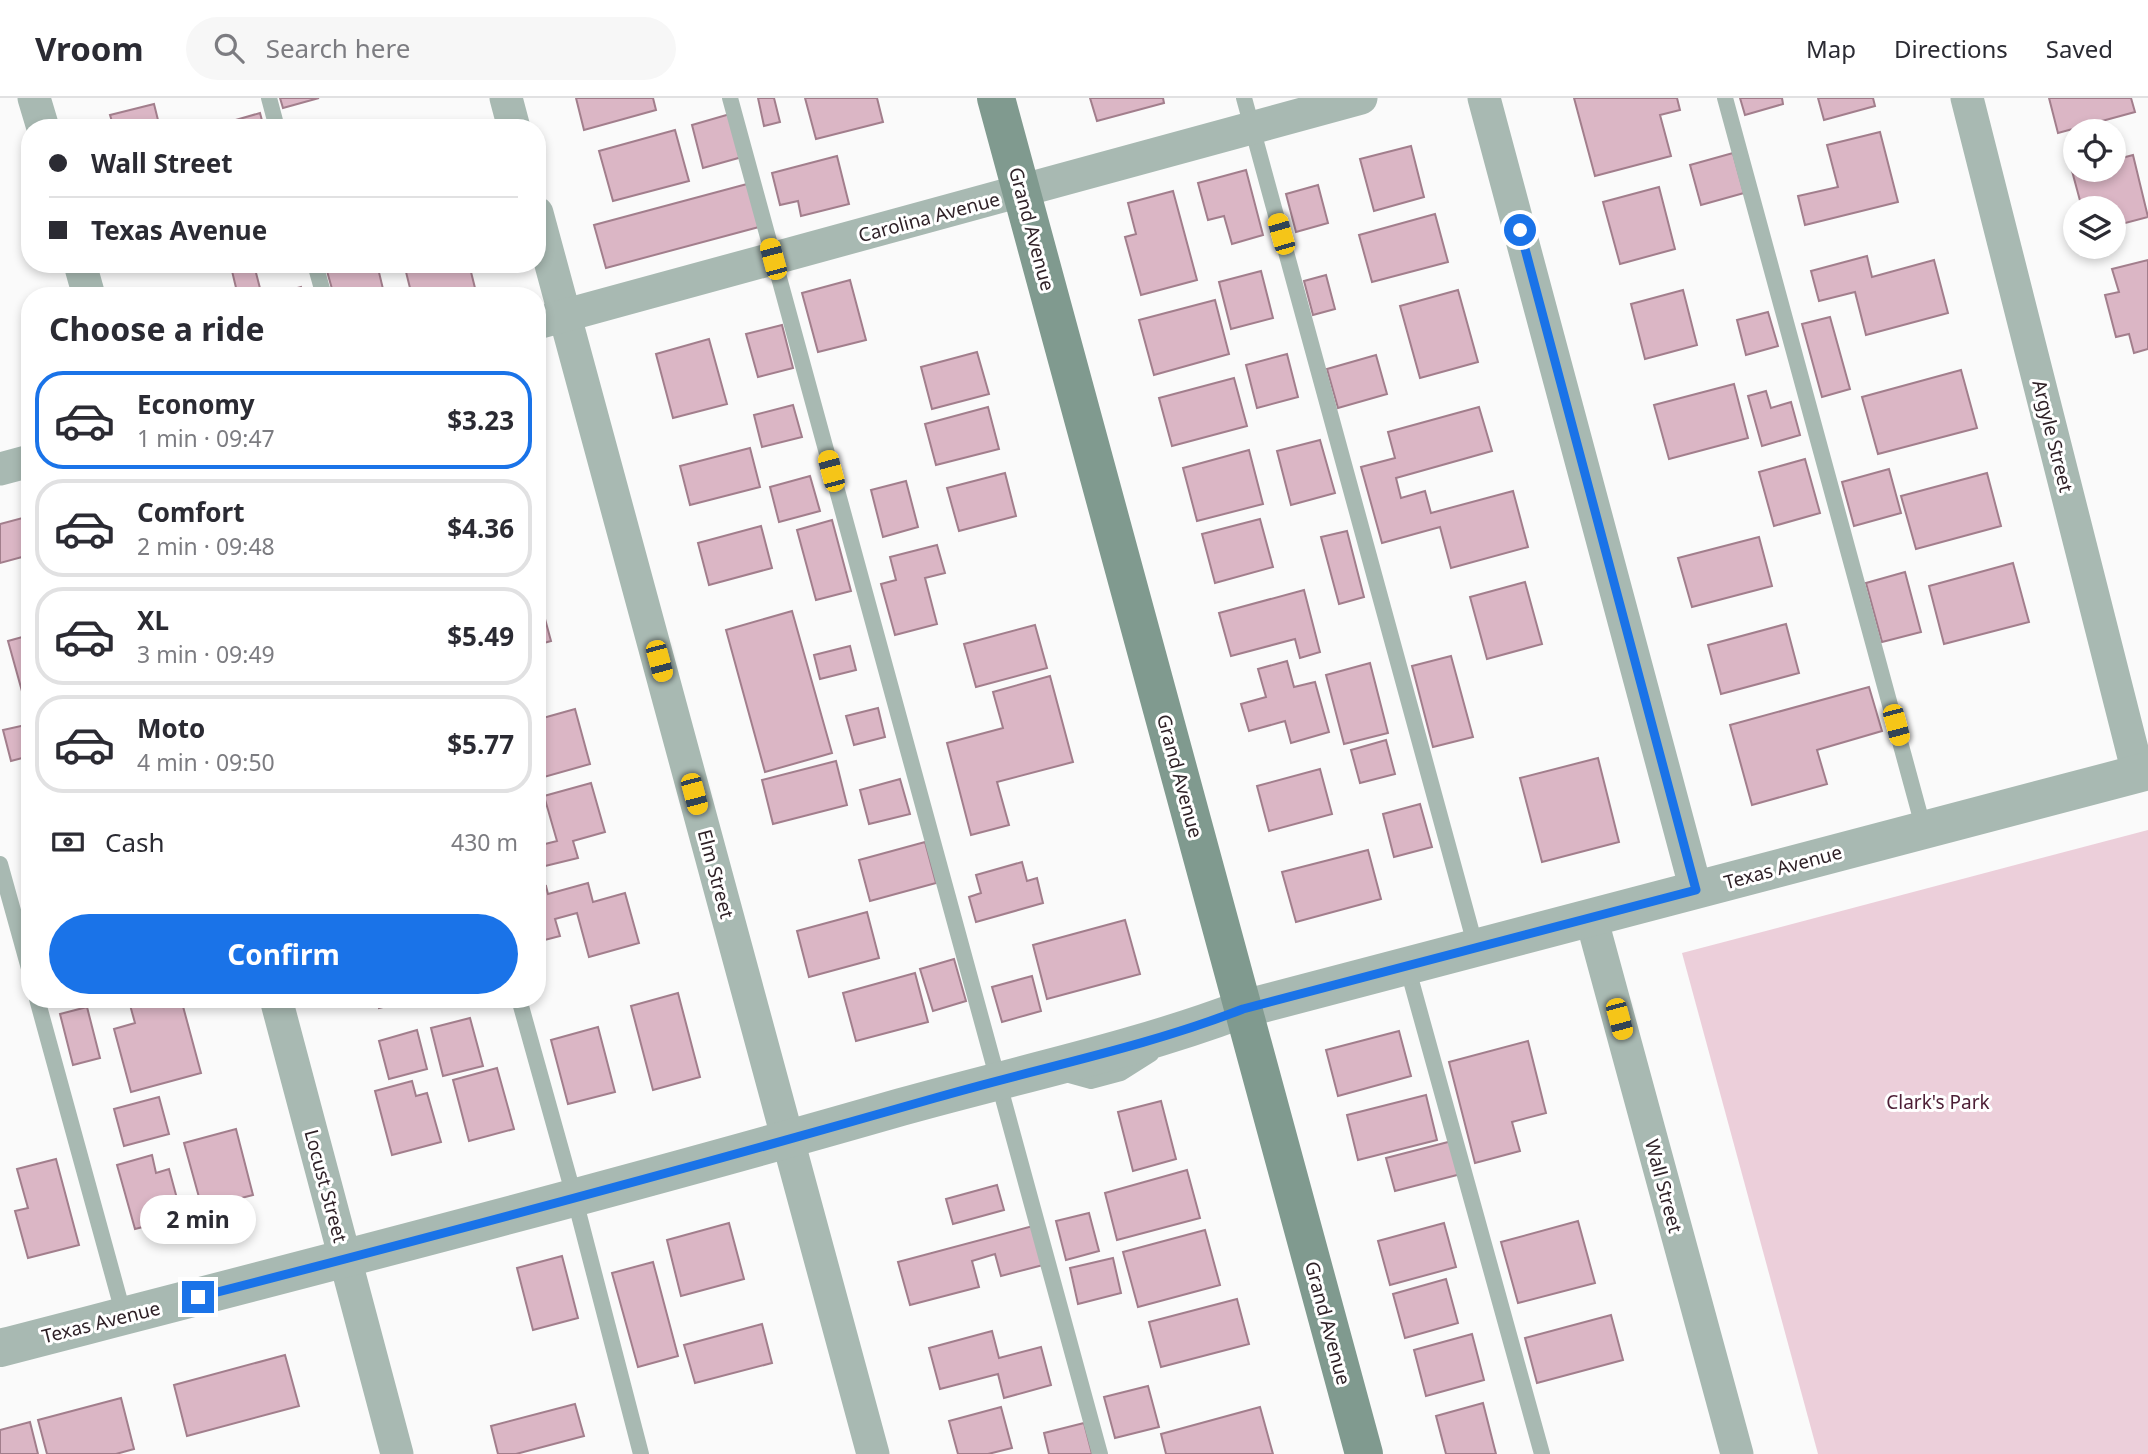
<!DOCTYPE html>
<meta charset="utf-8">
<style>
body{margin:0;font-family:"Noto Sans",sans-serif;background:#f7f7f7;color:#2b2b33;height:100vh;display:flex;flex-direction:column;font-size:26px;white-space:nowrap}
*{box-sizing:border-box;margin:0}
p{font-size:23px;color:#7c7c81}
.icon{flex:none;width:38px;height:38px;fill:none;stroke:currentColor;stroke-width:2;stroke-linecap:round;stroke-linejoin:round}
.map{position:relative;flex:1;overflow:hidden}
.details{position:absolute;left:21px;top:189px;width:525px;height:721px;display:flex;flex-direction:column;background:#fff;border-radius:28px;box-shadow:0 4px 10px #0003}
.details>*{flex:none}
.top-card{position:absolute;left:21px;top:21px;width:525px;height:154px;border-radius:28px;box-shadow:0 4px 10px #0003;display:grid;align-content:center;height:154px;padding:0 28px;background:#fff}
.fabs{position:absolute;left:2063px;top:21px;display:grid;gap:14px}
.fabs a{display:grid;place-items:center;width:63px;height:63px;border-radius:50%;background:#fff;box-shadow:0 4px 10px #0003;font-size:35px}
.end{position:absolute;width:32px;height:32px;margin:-16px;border:9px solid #1a73e8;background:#fff;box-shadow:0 0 0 4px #fff}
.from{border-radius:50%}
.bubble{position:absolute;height:49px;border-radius:24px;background:#fff;box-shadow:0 4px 10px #0003;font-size:23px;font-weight:700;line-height:49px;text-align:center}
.car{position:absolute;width:21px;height:42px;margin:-21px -10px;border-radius:9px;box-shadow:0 0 5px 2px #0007;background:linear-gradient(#f5c518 24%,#345 0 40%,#f5c518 0 76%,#345 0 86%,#f5c518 0)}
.top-card b{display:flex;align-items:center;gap:24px;height:66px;font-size:26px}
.top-card b+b{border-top:2px solid #e1e1e2}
.top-card i{width:18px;height:18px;background:#2b2b33}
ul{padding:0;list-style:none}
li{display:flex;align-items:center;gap:21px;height:98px;margin:0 14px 10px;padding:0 14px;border:4px solid #e1e1e2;border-radius:28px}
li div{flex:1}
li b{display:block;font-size:26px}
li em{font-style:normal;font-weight:700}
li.active{border-color:#1a73e8}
li>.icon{width:63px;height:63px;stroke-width:1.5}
h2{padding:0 28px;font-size:32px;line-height:84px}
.pay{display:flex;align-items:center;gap:18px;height:77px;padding:0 28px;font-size:26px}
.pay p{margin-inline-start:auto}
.action{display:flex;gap:14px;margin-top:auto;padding:14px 28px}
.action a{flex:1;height:80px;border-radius:42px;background:#1a73e8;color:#fff;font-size:28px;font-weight:700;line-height:80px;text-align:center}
header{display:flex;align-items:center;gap:42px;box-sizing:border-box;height:98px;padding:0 35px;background:#fff;border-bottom:2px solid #e1e1e2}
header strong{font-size:33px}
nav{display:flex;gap:38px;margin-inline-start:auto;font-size:24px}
.search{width:490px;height:63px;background:#f7f7f7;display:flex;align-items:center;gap:18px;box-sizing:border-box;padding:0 24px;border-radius:38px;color:#7c7c81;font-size:26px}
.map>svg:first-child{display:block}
.green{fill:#eccfda}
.building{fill:#dbb6c5;stroke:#a27e8c;stroke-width:2}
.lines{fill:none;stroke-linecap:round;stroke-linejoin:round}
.service{stroke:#a8b9b2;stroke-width:16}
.minor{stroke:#a8b9b2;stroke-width:33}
.tertiary{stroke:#a8b9b2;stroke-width:38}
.secondary{stroke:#809a8f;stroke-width:38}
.route{stroke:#1a73e8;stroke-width:9}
.labels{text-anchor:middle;stroke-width:6;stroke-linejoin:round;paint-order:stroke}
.street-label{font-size:19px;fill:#2f2127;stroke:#fff}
.park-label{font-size:19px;fill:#4d1e35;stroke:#fff}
</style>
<header>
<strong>Vroom</strong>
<div class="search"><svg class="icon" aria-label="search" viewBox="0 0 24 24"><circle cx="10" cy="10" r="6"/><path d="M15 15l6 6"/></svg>Search here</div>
<nav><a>Map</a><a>Directions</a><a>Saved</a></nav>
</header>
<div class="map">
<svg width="2148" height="1356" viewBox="0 0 2148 1356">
<rect width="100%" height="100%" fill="#fafafa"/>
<path class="green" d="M2148,732V1356H1818L1682,855Z"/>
<g class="building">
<path d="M280,0H319L283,10Z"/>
<path d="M576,0H653L656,12L584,32Z"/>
<path d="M758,0H774L780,24L764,28Z"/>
<path d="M805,0H877L883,24L816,41Z"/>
<path d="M1090,0H1163L1164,5L1097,23Z"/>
<path d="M1574,0H1677L1680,12L1660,17L1671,58L1595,78Z"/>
<path d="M1740,0H1782L1783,6L1745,17Z"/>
<path d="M1818,0H1873L1875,8L1824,22Z"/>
<path d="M2049,0H2131L2135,14L2058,35Z"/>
<path d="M154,6L160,30H114L110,17Z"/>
<path d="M260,15L264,30H208Z"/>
<path d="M730,16L742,59L703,70L692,27Z"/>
<path d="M675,32L689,83L613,103L599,53Z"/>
<path d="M1880,34L1898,104L1805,127L1798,98L1838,89L1827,47Z"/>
<path d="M1411,48L1424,99L1374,113L1360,61Z"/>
<path d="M1733,55L1744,95L1701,107L1690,67Z"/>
<path d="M2133,57L2148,119L2114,128V110H2082L2072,73L2114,72V62Z"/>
<path d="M837,58L849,106L801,118L798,103L780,107L772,75Z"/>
<path d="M1246,72L1263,137L1232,146L1224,118L1208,122L1198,85Z"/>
<path d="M747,86L759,129L606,170L594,127Z"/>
<path d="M1318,87L1328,125L1296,134L1286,96Z"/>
<path d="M1659,89L1675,151L1620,166L1603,104Z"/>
<path d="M1173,93L1197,182L1141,197L1125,139L1136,136L1128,105Z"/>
<path d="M1435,116L1448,164L1372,184L1359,137Z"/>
<path d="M1867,158L1872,179L1934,162L1948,215L1866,237L1855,194L1819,203L1811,173Z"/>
<path d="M2148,162V251L2134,255L2129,236L2116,239L2105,197L2119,194L2112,171Z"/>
<path d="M325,166H377L383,191L357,198H334Z"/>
<path d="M417,166H469L477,198H412L405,170Z"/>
<path d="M254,167L262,198H238L232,173Z"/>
<path d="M1261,173L1273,220L1231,231L1219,184Z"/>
<path d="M1326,177L1335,211L1313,217L1304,183Z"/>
<path d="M850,182L866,242L818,254L802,195Z"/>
<path d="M301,189L303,198H267Z"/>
<path d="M1458,192L1478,264L1420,280L1400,208Z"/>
<path d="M1683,192L1697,247L1645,261L1631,206Z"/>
<path d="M1215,202L1229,256L1154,277L1139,222Z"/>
<path d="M1768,214L1778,248L1746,257L1737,222Z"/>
<path d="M1830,219L1850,291L1822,299L1802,226Z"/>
<path d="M782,227L793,270L758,279L746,236Z"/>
<path d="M709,241L727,306L673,320L656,256Z"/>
<path d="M977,254L989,296L932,311L921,269Z"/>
<path d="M1287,256L1298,299L1257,310L1246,267Z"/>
<path d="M1376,257L1387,296L1338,310L1327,271Z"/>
<path d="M1961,272L1977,330L1878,356L1862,299Z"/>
<path d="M1234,280L1247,328L1172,348L1159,300Z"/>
<path d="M1734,286L1748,340L1669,361L1654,307Z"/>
<path d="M1766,293L1771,310L1791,304L1800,337L1762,348L1748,298Z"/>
<path d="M793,307L802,339L762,349L754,317Z"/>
<path d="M988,309L999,351L936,367L925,326Z"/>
<path d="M1479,309L1492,353L1396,380L1401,400L1425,393L1431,415L1513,393L1528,449L1451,470L1440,429L1382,445L1361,369L1395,360L1388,334Z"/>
<path d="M1320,342L1335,395L1291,407L1277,353Z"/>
<path d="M750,350L760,389L690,407L680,368Z"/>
<path d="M1249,352L1263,406L1197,423L1183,370Z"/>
<path d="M1805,361L1820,415L1774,428L1759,374Z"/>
<path d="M1889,371L1901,415L1854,428L1842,384Z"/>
<path d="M1005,375L1016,418L959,433L947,390Z"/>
<path d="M1987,375L2001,428L1916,451L1901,398Z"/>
<path d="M810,378L820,413L779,424L770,389Z"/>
<path d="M906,383L918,429L883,439L871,392Z"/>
<path d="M30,418V487L22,459L0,465V426Z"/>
<path d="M1260,421L1273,469L1215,485L1202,436Z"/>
<path d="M832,422L851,493L816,502L797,432Z"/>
<path d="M761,428L772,470L709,487L698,445Z"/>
<path d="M1347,433L1364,499L1339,506L1321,439Z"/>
<path d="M1759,439L1772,488L1692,509L1678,460Z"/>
<path d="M937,447L945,475L925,480L937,526L895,537L881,486L896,482L890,459Z"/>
<path d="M2013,465L2029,524L1944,546L1929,488Z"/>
<path d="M1905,474L1921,534L1882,544L1866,485Z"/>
<path d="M1525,484L1542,546L1487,561L1470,499Z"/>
<path d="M1304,492L1320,554L1300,560L1295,541L1231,558L1219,515Z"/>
<path d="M538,495L551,543L537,547V496Z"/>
<path d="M792,513L832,655L765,674L726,532Z"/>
<path d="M1786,526L1799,575L1721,596L1708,547Z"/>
<path d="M30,527V603L25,604L8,543L26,538L24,528Z"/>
<path d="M1035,527L1047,570L976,589L964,546Z"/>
<path d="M850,548L856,572L820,581L814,557Z"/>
<path d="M1451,558L1473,639L1433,649L1412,568Z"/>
<path d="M1287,563L1294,589L1315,584L1329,634L1291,645L1285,623L1249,633L1241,606L1266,599L1258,571Z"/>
<path d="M1370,565L1388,635L1344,646L1326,577Z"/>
<path d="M1050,578L1073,664L997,684L1009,727L971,737L947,645L1003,630L993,594Z"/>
<path d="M1869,589L1882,633L1817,652L1827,686L1752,707L1730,627Z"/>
<path d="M537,601L543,620L575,611L590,666L537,681Z"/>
<path d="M878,610L885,639L854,647L846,618Z"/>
<path d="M30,626V658L11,663L3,632Z"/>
<path d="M1386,642L1395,676L1360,685L1351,652Z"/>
<path d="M1598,660L1619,744L1542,764L1520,680Z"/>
<path d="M836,663L847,707L773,726L762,682Z"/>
<path d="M1320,671L1332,716L1269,733L1257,688Z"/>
<path d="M900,681L910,716L869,726L860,692Z"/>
<path d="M591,685L605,734L573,743L578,760L541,769L537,748L557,743L544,698Z"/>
<path d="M1420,706L1432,749L1394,759L1383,716Z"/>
<path d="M925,744L936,785L870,803L859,762Z"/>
<path d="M1368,752L1381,801L1296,824L1282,774Z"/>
<path d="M1022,764L1027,783L1037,780L1043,805L976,824L969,799L981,795L976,777Z"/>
<path d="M588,785L593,804L625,795L639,845L589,859L577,815L555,821L560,838L537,844V790L546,788L548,796Z"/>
<path d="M867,814L879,860L809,879L797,833Z"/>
<path d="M1125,822L1140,876L1047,901L1033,847Z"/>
<path d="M954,861L966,903L933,913L920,871Z"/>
<path d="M915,875L928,924L856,943L843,895Z"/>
<path d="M1032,878L1041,913L1002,924L992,889Z"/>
<path d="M678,895L700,979L653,992L631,908Z"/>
<path d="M152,901H181L201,975L131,994L114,931L135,925L130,907Z"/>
<path d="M377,901H415L379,910Z"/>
<path d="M87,909L100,960L73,967L60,916Z"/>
<path d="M470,920L483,968L443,978L431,930Z"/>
<path d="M598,929L615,994L568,1006L551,942Z"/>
<path d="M417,932L427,971L389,981L379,943Z"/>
<path d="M1399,933L1411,978L1338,998L1326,952Z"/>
<path d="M1528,943L1546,1015L1512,1024L1520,1053L1475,1065L1449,964Z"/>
<path d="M497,970L514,1031L469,1043L453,982Z"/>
<path d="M412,983L416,998L427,995L441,1044L392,1057L375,993Z"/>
<path d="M1426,997L1437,1042L1358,1062L1347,1017Z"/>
<path d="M159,999L169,1036L124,1048L114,1011Z"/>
<path d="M1161,1003L1176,1061L1133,1073L1118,1014Z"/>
<path d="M236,1031L253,1097L202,1110L184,1045Z"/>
<path d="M1452,1043L1461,1076L1395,1093L1386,1060Z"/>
<path d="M152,1057L156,1075L169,1071L182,1119L135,1131L117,1067Z"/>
<path d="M56,1061L79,1147L28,1160L15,1113L28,1110L17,1071Z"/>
<path d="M1187,1072L1200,1120L1117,1142L1105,1095Z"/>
<path d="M997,1087L1004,1112L953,1126L946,1101Z"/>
<path d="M1089,1115L1099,1153L1066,1162L1056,1123Z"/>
<path d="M1578,1123L1595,1185L1518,1205L1501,1144Z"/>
<path d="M729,1125L744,1181L681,1198L667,1142Z"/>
<path d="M1444,1125L1456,1169L1390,1187L1378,1143Z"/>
<path d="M1033,1128L1043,1167L1001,1178L995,1156L972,1163L979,1189L910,1207L898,1164Z"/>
<path d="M1205,1132L1220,1187L1138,1209L1123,1154Z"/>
<path d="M562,1158L578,1220L533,1232L517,1170Z"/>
<path d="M1113,1160L1121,1195L1078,1206L1070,1170Z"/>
<path d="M653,1164L678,1258L638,1269L612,1175Z"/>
<path d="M1446,1181L1458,1225L1405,1240L1393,1196Z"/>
<path d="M1237,1201L1249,1246L1161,1269L1149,1224Z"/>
<path d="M1611,1217L1623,1262L1537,1285L1525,1240Z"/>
<path d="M762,1226L772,1265L695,1285L684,1247Z"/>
<path d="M992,1233L999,1260L1041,1249L1051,1287L1004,1300L998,1276L940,1291L929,1250Z"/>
<path d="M1472,1236L1484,1282L1426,1298L1414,1252Z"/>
<path d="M285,1257L299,1308L187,1338L174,1287Z"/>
<path d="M1148,1288L1159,1329L1115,1340L1104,1299Z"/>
<path d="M121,1300L134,1351L116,1356H47L38,1322Z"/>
<path d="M1483,1305L1496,1356H1446L1436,1318Z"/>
<path d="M575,1306L584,1338L516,1356H498L491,1328Z"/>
<path d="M1001,1309L1012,1350L988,1356H958L949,1323Z"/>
<path d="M1260,1309L1273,1356H1166L1161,1336Z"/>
<path d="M30,1324L38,1356H0V1332Z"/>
<path d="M1084,1325L1092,1356H1049L1044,1335Z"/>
</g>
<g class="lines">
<g class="service">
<path d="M269,0L277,30"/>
<path d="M730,0L1100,1356"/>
<path d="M1244,0L1476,850"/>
<path d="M1725,0L1924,732"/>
<path d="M315,166L324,198"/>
<path d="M0,766L30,874"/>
<path d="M1407,868L1542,1356"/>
<path d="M37,901L124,1218"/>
<path d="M519,901L574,1098L641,1356"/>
<path d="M1062,975L1091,983L1121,975L1151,956"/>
</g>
<g class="minor">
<path d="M34,0L43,30"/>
<path d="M506,0L514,30"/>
<path d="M1484,0L1696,792"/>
<path d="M1967,0L2138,675"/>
<path d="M537,115L873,1356"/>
<path d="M80,166L89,198"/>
<path d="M537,225L1361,0"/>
<path d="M0,371L30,363"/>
<path d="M1591,819L1737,1356"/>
<path d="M276,901L397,1356"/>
</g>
<path class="tertiary" d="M0,1250C301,1172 602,1095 901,1009C1015,977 1132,953 1243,911L2148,673"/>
<path class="secondary" d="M996,0L1364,1356"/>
</g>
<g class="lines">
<path class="route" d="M198,1199C444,1136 690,1070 935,1000C1038,970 1143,950 1243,911L1696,792L1520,132"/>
</g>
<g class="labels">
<g class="street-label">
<text transform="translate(929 119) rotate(-15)" y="7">Carolina Avenue</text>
<text transform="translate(1032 131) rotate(75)" y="7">Grand Avenue</text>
<text transform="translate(2053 338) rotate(76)" y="7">Argyle Street</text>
<text transform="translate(1180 678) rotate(75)" y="7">Grand Avenue</text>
<text transform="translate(1783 769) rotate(-15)" y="7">Texas Avenue</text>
<text transform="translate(716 776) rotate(75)" y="7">Elm Street</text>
<text transform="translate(326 1088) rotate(75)" y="7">Locust Street</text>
<text transform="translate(1664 1088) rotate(75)" y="7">Wall Street</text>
<text transform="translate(101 1224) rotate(-14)" y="7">Texas Avenue</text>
<text transform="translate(1328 1225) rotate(75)" y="7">Grand Avenue</text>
</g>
<g class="park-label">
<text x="1938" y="1011">Clark's Park</text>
</g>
</g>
</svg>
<div class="fabs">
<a><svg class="icon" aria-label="locate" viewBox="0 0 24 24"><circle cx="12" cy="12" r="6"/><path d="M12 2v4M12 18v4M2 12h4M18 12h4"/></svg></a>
<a><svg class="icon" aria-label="layers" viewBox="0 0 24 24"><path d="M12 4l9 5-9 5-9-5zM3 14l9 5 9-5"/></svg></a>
</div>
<i class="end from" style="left:1520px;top:132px"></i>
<i class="end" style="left:198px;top:1199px"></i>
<div class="bubble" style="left:140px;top:1097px;width:116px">2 min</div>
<i class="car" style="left:1281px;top:136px;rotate:344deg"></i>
<i class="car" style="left:773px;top:161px;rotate:345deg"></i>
<i class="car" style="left:831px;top:373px;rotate:345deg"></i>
<i class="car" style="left:659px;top:563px;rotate:165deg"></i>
<i class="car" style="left:1896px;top:627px;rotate:165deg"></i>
<i class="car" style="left:694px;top:696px;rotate:165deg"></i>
<i class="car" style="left:1619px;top:921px;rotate:165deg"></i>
<div class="top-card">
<b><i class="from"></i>Wall Street</b>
<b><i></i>Texas Avenue</b>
</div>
<section class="details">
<h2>Choose a ride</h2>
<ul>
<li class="active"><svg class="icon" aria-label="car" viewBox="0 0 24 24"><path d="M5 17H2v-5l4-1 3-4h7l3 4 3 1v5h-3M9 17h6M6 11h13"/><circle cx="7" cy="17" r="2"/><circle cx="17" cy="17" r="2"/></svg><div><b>Economy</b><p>1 min · 09:47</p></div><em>$3.23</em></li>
<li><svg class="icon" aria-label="car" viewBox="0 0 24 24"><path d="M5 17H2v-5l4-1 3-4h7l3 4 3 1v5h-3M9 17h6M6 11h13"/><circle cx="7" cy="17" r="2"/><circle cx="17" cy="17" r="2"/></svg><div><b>Comfort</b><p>2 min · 09:48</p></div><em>$4.36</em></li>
<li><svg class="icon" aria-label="car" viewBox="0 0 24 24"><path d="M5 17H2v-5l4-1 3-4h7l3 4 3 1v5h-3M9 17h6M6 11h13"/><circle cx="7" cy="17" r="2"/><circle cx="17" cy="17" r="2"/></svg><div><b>XL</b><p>3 min · 09:49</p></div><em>$5.49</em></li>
<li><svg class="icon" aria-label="car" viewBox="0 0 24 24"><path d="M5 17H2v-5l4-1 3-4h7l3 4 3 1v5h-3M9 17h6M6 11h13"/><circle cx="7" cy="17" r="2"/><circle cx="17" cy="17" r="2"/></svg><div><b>Moto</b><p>4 min · 09:50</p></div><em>$5.77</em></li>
</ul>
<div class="pay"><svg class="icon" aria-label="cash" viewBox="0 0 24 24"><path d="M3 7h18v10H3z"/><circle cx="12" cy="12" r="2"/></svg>Cash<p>430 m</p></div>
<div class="action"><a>Confirm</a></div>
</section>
</div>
